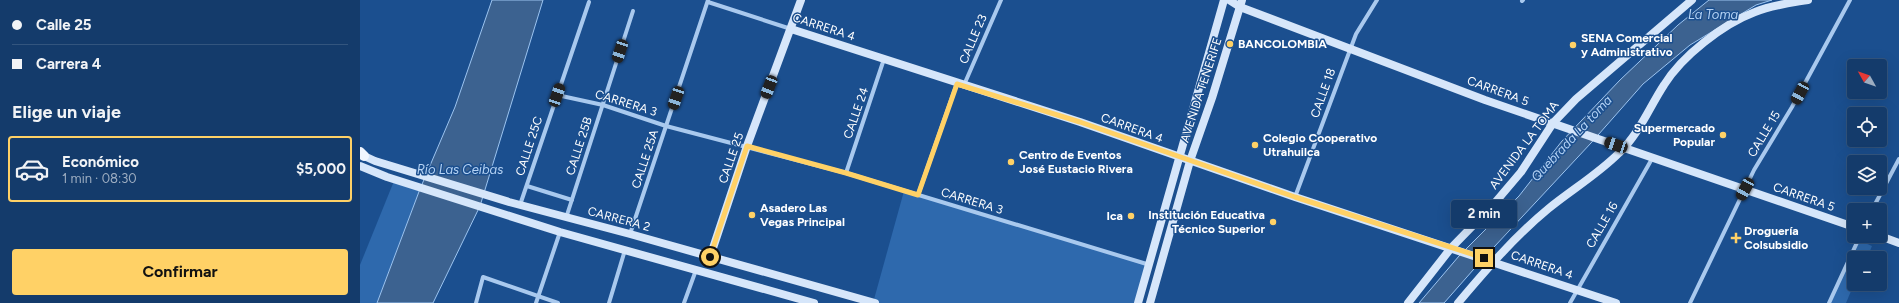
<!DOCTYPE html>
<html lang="es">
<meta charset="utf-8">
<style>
body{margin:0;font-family:Figtree,sans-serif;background:#1d4271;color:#f1f3f6;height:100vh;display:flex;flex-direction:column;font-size:15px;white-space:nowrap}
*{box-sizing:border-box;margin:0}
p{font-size:13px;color:#9dadc1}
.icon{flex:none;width:22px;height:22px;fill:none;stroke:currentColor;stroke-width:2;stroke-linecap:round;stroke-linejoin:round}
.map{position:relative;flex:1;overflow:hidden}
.sheet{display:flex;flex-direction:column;background:#143b6b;width:360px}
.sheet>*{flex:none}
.banner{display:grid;align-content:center;height:88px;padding:0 12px;background:#143b6b}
.needle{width:26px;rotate:310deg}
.controls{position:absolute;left:1487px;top:59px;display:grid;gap:8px}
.controls a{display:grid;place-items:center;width:40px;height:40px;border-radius:4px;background:#143b6b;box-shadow:0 4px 16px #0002,0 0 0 1px #33557e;font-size:20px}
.end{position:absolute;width:18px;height:18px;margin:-9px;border:5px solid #ffd166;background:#111;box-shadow:0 0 0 2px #111}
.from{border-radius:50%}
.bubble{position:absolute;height:28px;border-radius:4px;background:#143b6b;box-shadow:0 4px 16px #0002,0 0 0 1px #33557e;font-size:13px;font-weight:700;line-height:28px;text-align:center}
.car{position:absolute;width:12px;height:24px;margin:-12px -6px;border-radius:5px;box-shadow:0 0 3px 1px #0007;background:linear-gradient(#222 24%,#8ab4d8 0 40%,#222 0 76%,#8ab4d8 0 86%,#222 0)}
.banner b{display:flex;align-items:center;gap:14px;height:38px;font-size:15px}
.banner b+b{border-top:1px solid #33557e}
.banner i{width:10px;height:10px;background:#f1f3f6}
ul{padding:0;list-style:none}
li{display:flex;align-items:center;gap:12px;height:66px;margin:0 8px 6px;padding:0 4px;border:2px solid #33557e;border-radius:4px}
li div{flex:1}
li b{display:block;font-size:15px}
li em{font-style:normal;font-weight:700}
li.current{border-color:#ffd166}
li>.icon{width:36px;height:36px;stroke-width:1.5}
h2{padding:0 12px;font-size:18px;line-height:48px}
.action{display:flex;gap:8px;margin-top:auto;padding:8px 12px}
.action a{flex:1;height:46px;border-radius:4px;background:#ffd166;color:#111;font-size:16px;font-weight:700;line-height:46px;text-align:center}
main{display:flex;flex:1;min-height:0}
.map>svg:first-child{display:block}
.green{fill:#2e69ad}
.water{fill:#3c6290;stroke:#9cc4f0}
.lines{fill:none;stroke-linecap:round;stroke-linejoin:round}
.street{stroke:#a9c9ee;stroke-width:4}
.secondary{stroke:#d6e6fa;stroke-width:8}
.primary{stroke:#f0f6ff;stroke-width:10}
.route{stroke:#ffd166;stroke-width:5}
.poi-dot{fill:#ffd166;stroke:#1b4f8f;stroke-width:1.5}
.labels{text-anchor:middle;stroke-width:3;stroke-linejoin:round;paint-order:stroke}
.street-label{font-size:12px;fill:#fff;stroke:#1b4f8f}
.poi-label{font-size:12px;font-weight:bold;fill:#fff;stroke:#1b4f8f;text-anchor:start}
.water-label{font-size:13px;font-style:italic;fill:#b5d3f5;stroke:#1b4f8f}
</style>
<main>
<section class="sheet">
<div class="banner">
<b><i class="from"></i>Calle 25</b>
<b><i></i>Carrera 4</b>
</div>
<h2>Elige un viaje</h2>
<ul>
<li class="current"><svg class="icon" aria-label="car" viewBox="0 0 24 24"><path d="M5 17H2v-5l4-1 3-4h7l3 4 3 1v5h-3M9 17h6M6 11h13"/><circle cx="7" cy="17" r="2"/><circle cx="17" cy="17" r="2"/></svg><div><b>Económico</b><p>1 min · 08:30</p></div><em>$5,000</em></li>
</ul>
<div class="action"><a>Confirmar</a></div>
</section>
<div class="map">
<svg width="1539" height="303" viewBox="0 0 1539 303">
<rect width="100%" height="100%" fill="#1b4f8f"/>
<g class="green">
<path d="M34,181L60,189L17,303H0V265Z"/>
<path d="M544,191L790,265L778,303H513Z"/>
<path d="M1498,240L1512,246L1507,258H1494V284L1486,303H1469Z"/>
</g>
<g class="water">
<path d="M132,0H183L120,206L73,303H17L60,189L95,107Z"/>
<path d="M1349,0H1412L1396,5L1330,45L1283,84L1231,143L1121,261L1084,303H1059L1099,256L1159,196L1202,141L1260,80L1318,25Z"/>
</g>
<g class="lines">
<g class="street">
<path d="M1162,1L1163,0"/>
<path d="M348,2L431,29"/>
<path d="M604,85L641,0"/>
<path d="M197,95L243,105L306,126L486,173L790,265"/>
<path d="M486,173L524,59"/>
<path d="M167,186L212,200"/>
<path d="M558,195L597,83"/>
<path d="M935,197L996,34L1017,0"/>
<path d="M160,205L229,2"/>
<path d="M1512,210L1539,159"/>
<path d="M206,218L273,11"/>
<path d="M270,234L348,0"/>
<path d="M116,303L123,277L198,303"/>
<path d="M176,303L200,232"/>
<path d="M249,303L265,250"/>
<path d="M324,303L336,270"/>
<path d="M1210,303L1293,157"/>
<path d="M1330,303L1394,170L1432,107L1490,0"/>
<path d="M1469,303L1500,236"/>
</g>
<g class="secondary">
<path d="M869,0L880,7L1125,100L1494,227"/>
<path d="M431,29L720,122L935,197L1256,303"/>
<path d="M0,154L15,161L149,202L270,234L515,303"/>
<path d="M0,166L27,177L200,232L454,303"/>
<path d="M1520,236L1539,243"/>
<path d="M350,257L387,146L441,0"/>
<path d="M778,303L864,0"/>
<path d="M790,303L830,161L852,98L882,0"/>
<path d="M1048,303L1091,248L1133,205L1161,172L1193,123L1216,99L1332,0"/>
<path d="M1098,303C1126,270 1154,237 1188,209C1211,190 1237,175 1259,153C1279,134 1289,108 1304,85C1322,56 1363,24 1395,12C1412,5 1430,3 1448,0"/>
</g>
<path class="primary" d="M0,152L4,156"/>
</g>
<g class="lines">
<path class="route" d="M350,257L387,146L486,173L558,195L597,84L720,122L935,197L1124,258"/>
</g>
<g class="poi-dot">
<circle cx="870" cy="44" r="4"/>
<circle cx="1213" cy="45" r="4"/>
<circle cx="1363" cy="135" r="4"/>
<circle cx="895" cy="145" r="4"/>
<circle cx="651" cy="162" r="4"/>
<circle cx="392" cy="215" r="4"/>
<circle cx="771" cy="216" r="4"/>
<circle cx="913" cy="222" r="4"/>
<path d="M1374 232h4v4h4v4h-4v4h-4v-4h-4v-4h4z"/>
</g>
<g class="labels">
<g class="street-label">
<text transform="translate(464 27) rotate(18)" y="4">CARRERA 4</text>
<text transform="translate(613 39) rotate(-67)" y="4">CALLE 23</text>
<text transform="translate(841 90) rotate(-72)" y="4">AVENIDA TENERIFE</text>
<text transform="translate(1138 91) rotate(20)" y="4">CARRERA 5</text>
<text transform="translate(963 93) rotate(-70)" y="4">CALLE 18</text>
<text transform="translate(266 103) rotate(17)" y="4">CARRERA 3</text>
<text transform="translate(496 113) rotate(-71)" y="4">CALLE 24</text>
<text transform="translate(772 128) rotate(20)" y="4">CARRERA 4</text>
<text transform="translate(1404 134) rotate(-59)" y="4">CALLE 15</text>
<text transform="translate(1164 145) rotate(-53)" y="4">AVENIDA LA TOMA</text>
<text transform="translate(169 146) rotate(-72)" y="4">CALLE 25C</text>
<text transform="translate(219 146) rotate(-72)" y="4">CALLE 25B</text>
<text transform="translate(371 158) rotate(-71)" y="4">CALLE 25</text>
<text transform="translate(285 159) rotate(-72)" y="4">CALLE 25A</text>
<text transform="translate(1444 197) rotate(19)" y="4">CARRERA 5</text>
<text transform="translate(612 201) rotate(17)" y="4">CARRERA 3</text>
<text transform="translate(259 219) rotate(15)" y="4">CARRERA 2</text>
<text transform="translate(1242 225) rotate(-60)" y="4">CALLE 16</text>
<text transform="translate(1182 265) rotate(19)" y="4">CARRERA 4</text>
</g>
<g class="poi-label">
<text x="1221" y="42">SENA Comercial<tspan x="1221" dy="14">y Administrativo</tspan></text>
<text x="878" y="48">BANCOLOMBIA</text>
<text x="1355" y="132" text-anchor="end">Supermercado<tspan x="1355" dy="14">Popular</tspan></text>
<text x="903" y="142">Colegio Cooperativo<tspan x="903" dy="14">Utrahuilca</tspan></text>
<text x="659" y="159">Centro de Eventos<tspan x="659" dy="14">José Eustacio Rivera</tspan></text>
<text x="400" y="212">Asadero Las<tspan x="400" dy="14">Vegas Principal</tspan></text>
<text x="905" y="219" text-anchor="end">Institución Educativa<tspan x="905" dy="14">Técnico Superior</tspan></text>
<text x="763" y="220" text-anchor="end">Ica</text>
<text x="1384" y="235">Droguería<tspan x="1384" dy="14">Colsubsidio</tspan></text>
</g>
<g class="water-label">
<text x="1353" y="19">La Toma</text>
<text transform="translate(1211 138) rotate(-47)" y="5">Quebrada La toma</text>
<text x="100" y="174">Río Las Ceibas</text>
</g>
</g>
</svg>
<div class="controls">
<a><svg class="needle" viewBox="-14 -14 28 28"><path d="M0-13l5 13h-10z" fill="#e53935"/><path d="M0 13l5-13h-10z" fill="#9dadc1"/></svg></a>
<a><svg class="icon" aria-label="locate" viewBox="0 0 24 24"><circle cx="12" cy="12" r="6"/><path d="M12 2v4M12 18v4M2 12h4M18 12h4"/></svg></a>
<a><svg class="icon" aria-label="layers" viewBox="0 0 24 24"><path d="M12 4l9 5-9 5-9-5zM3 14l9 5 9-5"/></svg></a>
<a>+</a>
<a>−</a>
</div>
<i class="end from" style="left:350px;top:257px"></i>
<i class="end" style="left:1124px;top:258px"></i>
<div class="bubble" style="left:1091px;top:200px;width:66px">2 min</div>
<i class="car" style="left:260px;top:51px;rotate:198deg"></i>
<i class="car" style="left:409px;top:87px;rotate:201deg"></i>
<i class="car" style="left:1440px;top:93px;rotate:208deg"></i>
<i class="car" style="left:197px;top:95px;rotate:19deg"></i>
<i class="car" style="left:316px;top:98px;rotate:199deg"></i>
<i class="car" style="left:1256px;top:145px;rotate:289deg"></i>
<i class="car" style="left:1385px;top:189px;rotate:208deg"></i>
</div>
</main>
